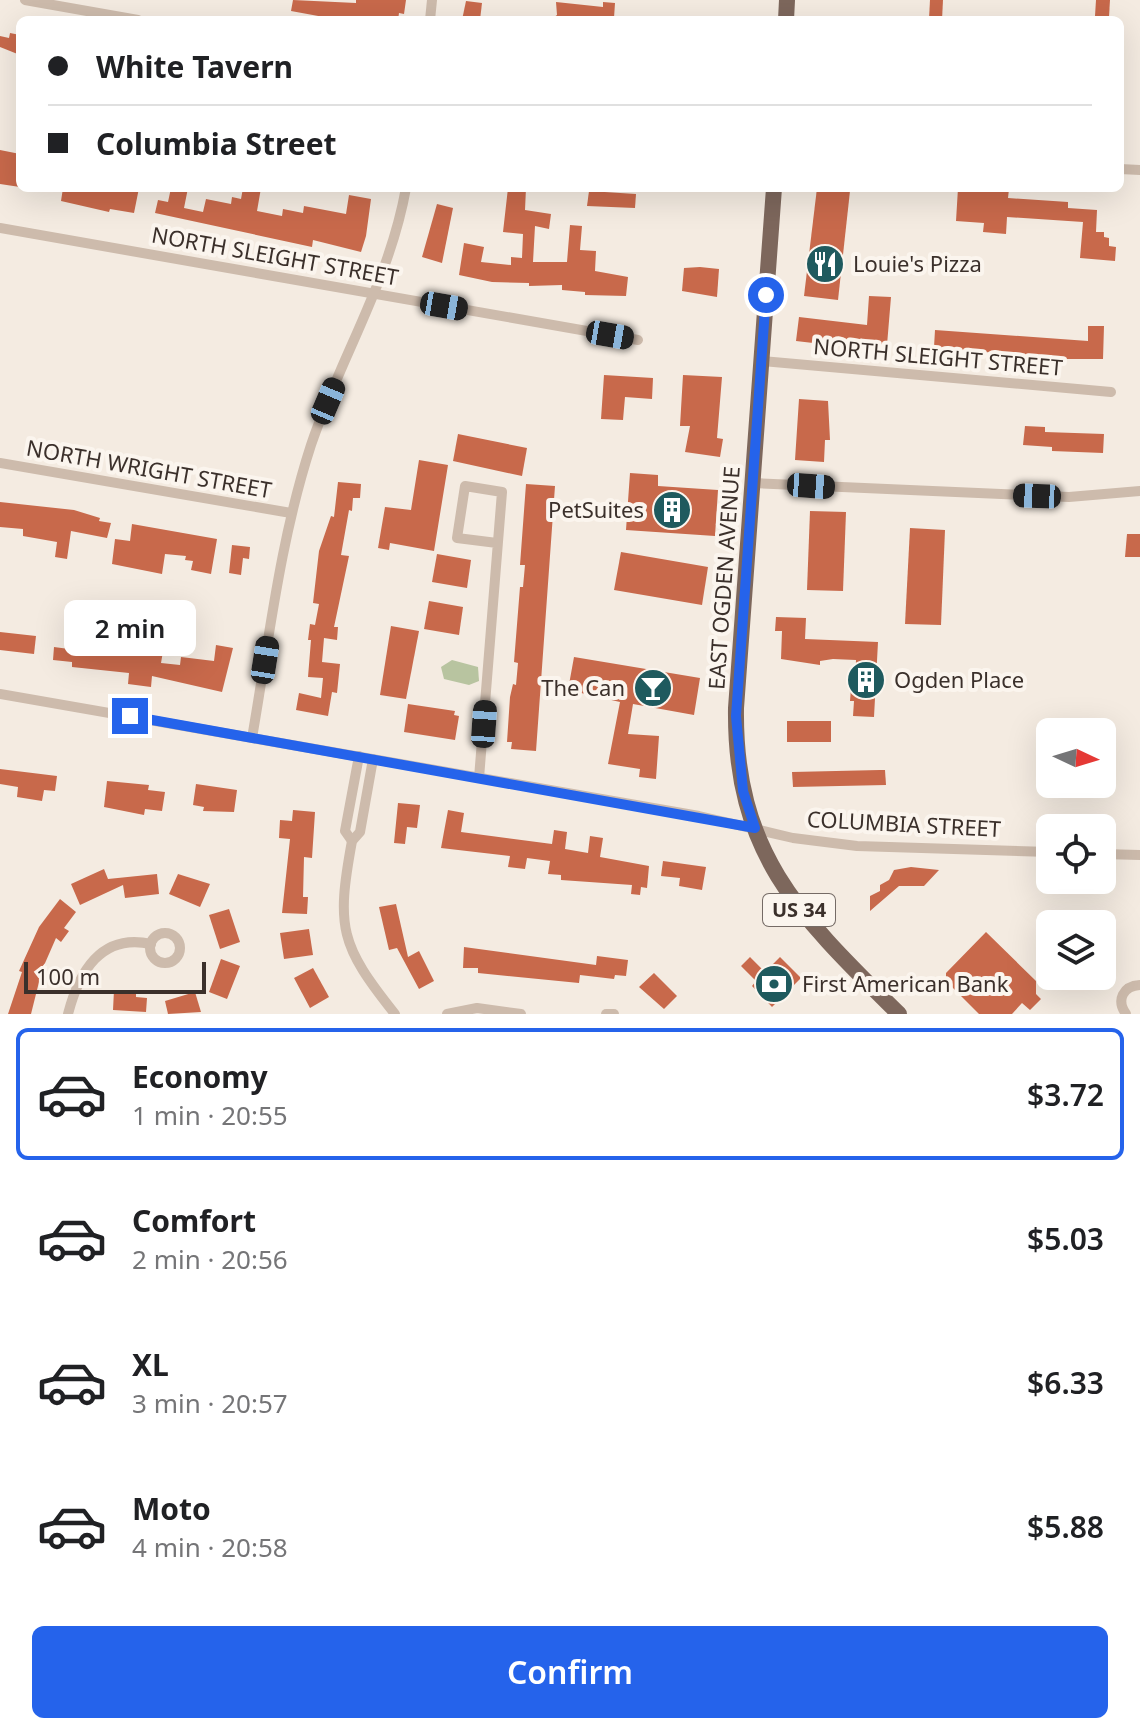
<!DOCTYPE html>
<meta charset="utf-8">
<style>
body{margin:0;font-family:"Noto Sans",sans-serif;background:#f6f6f6;color:#202124;height:100vh;display:flex;flex-direction:column;font-size:30px;white-space:nowrap}
*{box-sizing:border-box;margin:0}
p{font-size:26px;color:#757577}
.icon{flex:none;width:44px;height:44px;fill:none;stroke:currentColor;stroke-width:2;stroke-linecap:round;stroke-linejoin:round}
.map{position:relative;height:1014px;overflow:hidden}
.panel{display:flex;flex-direction:column;background:#fff;flex:1}
.panel>*{flex:none}
.top-card{position:absolute;left:16px;top:16px;width:1108px;height:176px;border-radius:12px;box-shadow:0 8px 32px #0002;display:grid;align-content:center;height:176px;padding:0 32px;background:#fff}
.needle{width:52px;rotate:94deg}
.tools{position:absolute;left:1036px;top:718px;display:grid;gap:16px}
.tools a{display:grid;place-items:center;width:80px;height:80px;border-radius:12px;background:#fff;box-shadow:0 8px 32px #0002;font-size:40px}
.scale{position:absolute;left:24px;bottom:20px;width:182px;box-sizing:border-box;padding-left:8px;border:4px solid #3b302b;border-top:0;font-size:22px;line-height:28px;white-space:nowrap;color:#3b302b;-webkit-text-stroke:6px #fbf5ee;paint-order:stroke}
.end{position:absolute;width:36px;height:36px;margin:-18px;border:10px solid #2563eb;background:#fff;box-shadow:0 0 0 4px #fff}
.from{border-radius:50%}
.bubble{position:absolute;height:56px;border-radius:12px;background:#fff;box-shadow:0 8px 32px #0002;font-size:26px;font-weight:600;line-height:56px;text-align:center}
.car{position:absolute;width:24px;height:48px;margin:-24px -12px;border-radius:10px;box-shadow:0 0 6px 2px #0007;background:linear-gradient(#222 24%,#8ab4d8 0 40%,#222 0 76%,#8ab4d8 0 86%,#222 0)}
.top-card b{display:flex;align-items:center;gap:28px;height:76px;font-size:30px}
.top-card b+b{border-top:2px solid #e0e0e0}
.top-card i{width:20px;height:20px;background:#202124}
ul{padding:14px 0 0;list-style:none}
li{display:flex;align-items:center;gap:24px;height:132px;margin:0 16px 12px;padding:0 16px;border:4px solid transparent;border-radius:12px}
li div{flex:1}
li b{display:block;font-size:30px}
li em{font-style:normal;font-weight:600}
li.active{border-color:#2563eb}
li>.icon{width:72px;height:72px;stroke-width:1.5}
.button{display:flex;gap:16px;margin-top:auto;padding:16px 32px}
.button a{flex:1;height:92px;border-radius:12px;background:#2563eb;color:#fff;font-size:32px;font-weight:600;line-height:92px;text-align:center}
.map>svg:first-child{display:block}
.green{fill:#b8c4a0}
.building{fill:#c8694b}
.lines{fill:none;stroke-linecap:round;stroke-linejoin:round}
.minor{stroke:#cdbbac;stroke-width:10}
.primary{stroke:#7d675c;stroke-width:16}
.route{stroke:#2563eb;stroke-width:10}
.labels{text-anchor:middle;stroke-width:8;stroke-linejoin:round;paint-order:stroke}
.shield{fill:#fbf5ee;stroke:#756b66;stroke-width:2}
.shield-label{font-size:20px;font-weight:bold;fill:#3b302b}
.street-label{font-size:22px;fill:#3b302b;stroke:#fbf5ee}
.poi-label{font-size:22px;fill:#3b302b;stroke:#fbf5ee;text-anchor:start}
</style>
<div class="map">
<svg width="1140" height="1014" viewBox="0 0 1140 1014">
<rect width="100%" height="100%" fill="#f4ebe1"/>
<path class="green" d="M452,660L478,667L479,681L469,685L444,679L441,667Z"/>
<g class="building">
<path d="M293,0L356,3V0H406L404,14L399,13L398,20H340L291,11Z"/>
<path d="M930,0H943L942,20L929,19Z"/>
<path d="M1096,0H1110L1109,17L1095,16Z"/>
<path d="M466,1L482,3L480,20H462Z"/>
<path d="M556,2L603,7V2L615,3L614,18L569,16V20H550L557,15Z"/>
<path d="M10,33L20,35V55L0,47V36L9,38Z"/>
<path d="M0,150L20,154V187L0,184Z"/>
<path d="M63,188L123,192V188H139L134,213L110,209L109,212L61,201Z"/>
<path d="M171,188H188L184,208L203,212L206,199L231,204L232,197L241,199L243,188H261L257,211L282,216L283,209L303,213L304,206L346,214L349,195L371,199L366,236L361,252L313,240L312,247L155,213L158,200L168,202Z"/>
<path d="M508,188H526L525,210L551,214L549,229L535,226L533,262H567L570,225L582,226L580,250L596,251L595,271L628,277L626,296L585,295V292L562,290V285L529,286V283L492,282L459,275L464,243L484,247L481,262L511,265V257L522,258L523,234L503,232Z"/>
<path d="M817,188L850,191L838,300L804,296Z"/>
<path d="M958,188L1009,189L1008,198L1068,202V208L1097,210L1096,232H1104V237L1109,238V246L1116,247L1115,261L1080,258L1083,222L1007,217L1006,234L983,232L984,223L956,221Z"/>
<path d="M589,191L636,194L635,208L587,206Z"/>
<path d="M437,204L453,208L442,263L422,257Z"/>
<path d="M700,267L719,269L717,297L682,291L684,268Z"/>
<path d="M869,296L891,297L887,345L857,343L856,348L796,341L799,317L867,325Z"/>
<path d="M1088,326H1104L1103,359H1057L934,347L935,330L1088,341Z"/>
<path d="M604,375L653,378L652,399L625,397L623,420L601,419Z"/>
<path d="M683,375L722,377L717,438L723,439L720,457L685,452L690,426H680Z"/>
<path d="M799,399L828,401L830,440H825L824,462L795,460Z"/>
<path d="M1025,426L1045,427V432L1104,434L1103,453L1052,451V447L1023,445Z"/>
<path d="M458,434L527,448L522,476L453,461Z"/>
<path d="M419,460L448,465L434,551L390,543L389,550L378,548L385,507L411,510Z"/>
<path d="M630,473L658,475V486L718,490L715,536L626,530Z"/>
<path d="M338,482L361,484L360,498H353L352,511L349,510L341,555L349,556L334,627H338L337,640L324,638L322,662L340,664L337,693L332,692L328,716L296,710L299,693L321,698L323,678L308,677L311,640H308L310,624L315,625L319,604L313,603L319,551L331,516L334,517Z"/>
<path d="M526,484L555,486L536,751L511,749L512,742H507L510,697L513,684L516,685L518,663L514,662L520,587H523L525,565H520Z"/>
<path d="M0,502L74,510L100,518L99,521L111,523L107,538L71,531L67,559L55,557L57,542L23,536V529L0,527Z"/>
<path d="M810,511L846,512L843,591L807,590Z"/>
<path d="M132,524L217,539L211,574L191,570L193,561L185,560L186,556L165,554L162,574L112,564L115,539L130,541Z"/>
<path d="M910,528L945,530L941,625L905,624Z"/>
<path d="M1127,534H1140V557H1125Z"/>
<path d="M232,545L250,547L249,559L243,558L241,575L229,573Z"/>
<path d="M621,552L708,567L702,605L614,590Z"/>
<path d="M437,554L471,560L467,588L432,582Z"/>
<path d="M429,601L463,607L459,635L424,629Z"/>
<path d="M776,617L806,618L805,639L878,642L874,717L853,716L854,701H850L851,688L855,689L856,660L833,659L820,661V665L781,659L782,631H775Z"/>
<path d="M391,626L419,631L406,699L380,695Z"/>
<path d="M0,632L36,636L34,654L0,650Z"/>
<path d="M151,632L166,634L161,663L180,665L181,657L214,661L216,645L233,648L222,692L152,676L151,687L128,684L129,673L72,667V662L53,660L54,647L69,649V642L80,644L79,648L87,651L132,656L133,648L148,650Z"/>
<path d="M574,657L700,678L694,715L633,704L628,734L659,736L656,779L639,777L640,769L608,764L620,702L568,690Z"/>
<path d="M408,704L455,711L454,715L459,716L455,740L404,732Z"/>
<rect x="787" y="721" width="44" height="21"/>
<path d="M0,769L57,776L55,791L44,790L42,801L17,797L18,787L0,784Z"/>
<path d="M880,770H885L886,785L793,787L792,772Z"/>
<path d="M107,781L149,785L148,790L165,792L162,811L145,809L144,815L104,807Z"/>
<path d="M196,784L237,790L234,812L203,811L204,807L193,805Z"/>
<path d="M398,803L420,805L417,828L407,827L405,844L394,843Z"/>
<path d="M293,810L315,812L312,858L304,857L303,897H308L307,914L282,913L290,839L279,838L280,820L292,821Z"/>
<path d="M448,810L464,813L461,832L552,844L554,830L567,832L565,849L588,853L590,836L603,838L600,857L649,866L647,888L641,887L640,895L631,894L632,885L561,880V875L548,874L550,861L527,858L525,869L508,867L510,856L441,848Z"/>
<path d="M663,861L706,867L702,890L679,886L680,878L661,876Z"/>
<path d="M911,867L939,870L924,886H899L870,911V896L880,891V885L889,880L894,870Z"/>
<path d="M104,869L108,879L157,874L159,894L125,898L123,885L80,905L71,884Z"/>
<path d="M178,874L210,884L200,907L169,894Z"/>
<path d="M60,899L76,912L64,928L69,931L61,942L56,938L42,970L31,1014H8L22,972L19,971L39,927Z"/>
<path d="M396,904L408,957L419,951L434,981L419,989L397,948L389,950L379,907Z"/>
<path d="M229,909L240,942L220,949L209,915Z"/>
<path d="M309,929L313,955L284,959L280,933Z"/>
<path d="M986,932L1036,981V994L1041,999L1030,1010L1022,1003L1012,1014H979L946,981V973Z"/>
<path d="M464,947L596,965L597,956L628,960L626,976L615,975L614,979L580,975L579,983L478,973V968H463Z"/>
<path d="M750,957L765,972L780,957L801,978L772,1007L752,986L756,981L741,966Z"/>
<path d="M221,959L240,966L227,999L209,992Z"/>
<path d="M313,968L329,997L310,1008L294,978Z"/>
<path d="M654,973L677,996L664,1009L639,987Z"/>
<path d="M114,990L136,992V997L147,998L146,1012L113,1010Z"/>
<path d="M195,992L201,1012L168,1014L165,1001Z"/>
</g>
<g class="lines">
<g class="minor">
<path d="M25,0L138,20"/>
<path d="M430,20L432,0"/>
<path d="M1120,169L1140,170"/>
<path d="M0,228L638,340"/>
<path d="M762,361L1111,392"/>
<path d="M0,463L291,513"/>
<path d="M753,483L1069,497L1140,491"/>
<path d="M0,694L699,816L793,838L857,846L1050,852"/>
<path d="M252,738C269,640 280,540 311,445C341,356 389,282 406,188"/>
<path d="M373,759L360,832L352,841C336,928 340,945 395,1014"/>
<path d="M479,778L502,492L465,486L457,538L497,543"/>
<path d="M352,841L345,831L359,756"/>
<path d="M1102,854L1140,855"/>
<circle cx="165" cy="948" r="15"/>
<path d="M68,1014C79,972 101,933 151,944"/>
<path d="M447,1014L477,1008L521,1014"/>
<path d="M606,1014H614"/>
<path d="M1126,1014C1116,1000 1123,986 1140,985"/>
</g>
<g class="primary">
<path d="M786,20L787,0"/>
<path d="M774,188L736,708C734,855 802,918 899,1014"/>
</g>
</g>
<g class="lines">
<path class="route" d="M130,716L755,828L743,791L736,716L766,295"/>
</g>
<defs>
<g id="restaurant-disc" transform="scale(2)"><circle r="9.5" fill="#1f5a5e" stroke="#fbf5ee"/><path d="M-5-6h1v4h1v-4h1v4h1v-4h1v5L-1.5 .5V6h-2V.5L-5-1ZM5-6V6H3V1.5H1.5Q1.5-4 5-6Z" fill="#fff"/></g>
<g id="building-disc" transform="scale(2)"><circle r="9.5" fill="#1f5a5e" stroke="#fbf5ee"/><path d="M-4-6H4V6H1V3H-1V6H-4ZM-2.5-4.3h1.7v1.8h-1.7ZM.8-4.3h1.7v1.8H.8ZM-2.5-1h1.7V.8h-1.7ZM.8-1h1.7V.8H.8Z" fill="#fff"/></g>
<g id="bar-disc" transform="scale(2)"><circle r="9.5" fill="#1f5a5e" stroke="#fbf5ee"/><path d="M-6-5H6L.8 .8V4.5H3.5V6h-7V4.5H-.8V.8Z" fill="#fff"/></g>
<g id="bank-disc" transform="scale(2)"><circle r="9.5" fill="#1f5a5e" stroke="#fbf5ee"/><path d="M-6-4H6V4H-6ZM0-2.3a2.3 2.3 0 1 0 0 4.6a2.3 2.3 0 1 0 0-4.6Z" fill="#fff"/></g>
</defs>
<g fill-rule="evenodd">
<use href="#restaurant-disc" x="825" y="264"/>
<use href="#building-disc" x="672" y="510"/>
<use href="#building-disc" x="866" y="680"/>
<use href="#bar-disc" x="653" y="688"/>
<use href="#bank-disc" x="774" y="984"/>
</g>
<g class="labels">
<rect class="shield" x="763" y="894" width="72" height="32" rx="6"/>
<g class="shield-label">
<text x="799" y="917">US 34</text>
</g>
<g class="street-label">
<text transform="translate(275 256) rotate(10)" y="8">NORTH SLEIGHT STREET</text>
<text transform="translate(938 357) rotate(5)" y="8">NORTH SLEIGHT STREET</text>
<text transform="translate(149 469) rotate(10)" y="8">NORTH WRIGHT STREET</text>
<text transform="translate(724 578) rotate(-86)" y="8">EAST OGDEN AVENUE</text>
<text transform="translate(904 824) rotate(3)" y="8">COLUMBIA STREET</text>
</g>
<g class="poi-label">
<text x="853" y="272">Louie's Pizza</text>
<text x="644" y="518" text-anchor="end">PetSuites</text>
<text x="894" y="688">Ogden Place</text>
<text x="625" y="696" text-anchor="end">The Can</text>
<text x="802" y="992">First American Bank</text>
</g>
</g>
</svg>
<div class="tools">
<a><svg class="needle" viewBox="-14 -14 28 28"><path d="M0-13l5 13h-10z" fill="#e53935"/><path d="M0 13l5-13h-10z" fill="#757577"/></svg></a>
<a><svg class="icon" aria-label="locate" viewBox="0 0 24 24"><circle cx="12" cy="12" r="6"/><path d="M12 2v4M12 18v4M2 12h4M18 12h4"/></svg></a>
<a><svg class="icon" aria-label="layers" viewBox="0 0 24 24"><path d="M12 4l9 5-9 5-9-5zM3 14l9 5 9-5"/></svg></a>
</div>
<div class="scale">100 m</div>
<i class="end from" style="left:766px;top:295px"></i>
<i class="end" style="left:130px;top:716px"></i>
<div class="bubble" style="left:64px;top:600px;width:132px">2 min</div>
<i class="car" style="left:444px;top:306px;rotate:100deg"></i>
<i class="car" style="left:610px;top:335px;rotate:100deg"></i>
<i class="car" style="left:328px;top:401px;rotate:23deg"></i>
<i class="car" style="left:811px;top:486px;rotate:94deg"></i>
<i class="car" style="left:1037px;top:496px;rotate:272deg"></i>
<i class="car" style="left:265px;top:660px;rotate:9deg"></i>
<i class="car" style="left:484px;top:724px;rotate:4deg"></i>
<div class="top-card">
<b><i class="from"></i>White Tavern</b>
<b><i></i>Columbia Street</b>
</div>
</div>
<section class="panel">
<ul>
<li class="active"><svg class="icon" aria-label="car" viewBox="0 0 24 24"><path d="M5 17H2v-5l4-1 3-4h7l3 4 3 1v5h-3M9 17h6M6 11h13"/><circle cx="7" cy="17" r="2"/><circle cx="17" cy="17" r="2"/></svg><div><b>Economy</b><p>1 min · 20:55</p></div><em>$3.72</em></li>
<li><svg class="icon" aria-label="car" viewBox="0 0 24 24"><path d="M5 17H2v-5l4-1 3-4h7l3 4 3 1v5h-3M9 17h6M6 11h13"/><circle cx="7" cy="17" r="2"/><circle cx="17" cy="17" r="2"/></svg><div><b>Comfort</b><p>2 min · 20:56</p></div><em>$5.03</em></li>
<li><svg class="icon" aria-label="car" viewBox="0 0 24 24"><path d="M5 17H2v-5l4-1 3-4h7l3 4 3 1v5h-3M9 17h6M6 11h13"/><circle cx="7" cy="17" r="2"/><circle cx="17" cy="17" r="2"/></svg><div><b>XL</b><p>3 min · 20:57</p></div><em>$6.33</em></li>
<li><svg class="icon" aria-label="car" viewBox="0 0 24 24"><path d="M5 17H2v-5l4-1 3-4h7l3 4 3 1v5h-3M9 17h6M6 11h13"/><circle cx="7" cy="17" r="2"/><circle cx="17" cy="17" r="2"/></svg><div><b>Moto</b><p>4 min · 20:58</p></div><em>$5.88</em></li>
</ul>
<div class="button"><a>Confirm</a></div>
</section>
